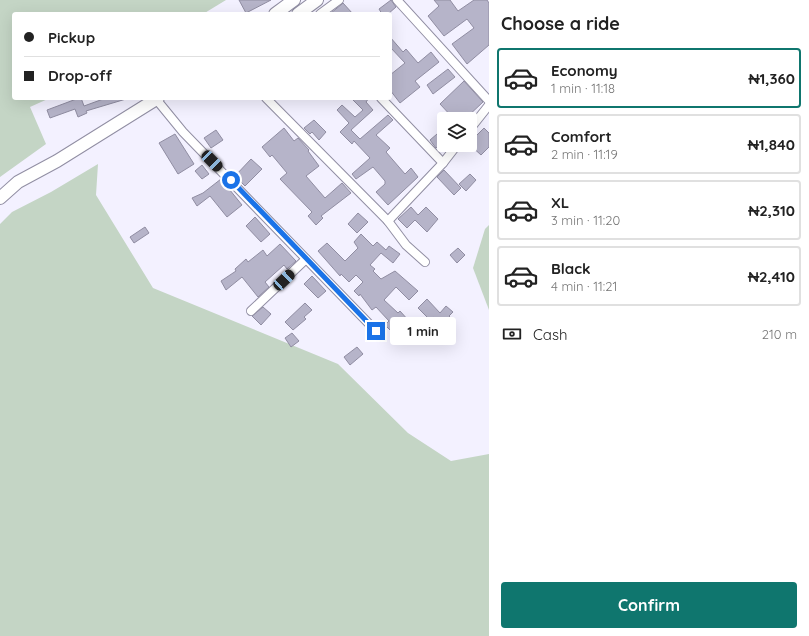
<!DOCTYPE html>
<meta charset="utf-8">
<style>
body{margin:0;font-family:Quicksand,sans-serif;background:#f2f2f2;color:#222;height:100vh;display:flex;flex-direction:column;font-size:15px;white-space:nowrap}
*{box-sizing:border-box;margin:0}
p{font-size:13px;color:#767676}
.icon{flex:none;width:22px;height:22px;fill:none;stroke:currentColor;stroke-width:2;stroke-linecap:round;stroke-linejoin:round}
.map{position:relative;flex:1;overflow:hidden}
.panel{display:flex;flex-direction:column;background:#fff;width:320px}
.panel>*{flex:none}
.banner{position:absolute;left:12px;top:12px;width:380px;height:88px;border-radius:4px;box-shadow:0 4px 16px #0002;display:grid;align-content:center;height:88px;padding:0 12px;background:#fff}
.buttons{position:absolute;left:437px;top:112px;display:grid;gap:8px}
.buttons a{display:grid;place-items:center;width:40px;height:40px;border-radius:4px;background:#fff;box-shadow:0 4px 16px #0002;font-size:20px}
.end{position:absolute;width:18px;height:18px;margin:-9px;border:5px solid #1a73e8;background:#fff;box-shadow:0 0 0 2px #fff}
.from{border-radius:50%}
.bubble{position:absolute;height:28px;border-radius:4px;background:#fff;box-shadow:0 4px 16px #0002;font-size:13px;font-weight:700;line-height:28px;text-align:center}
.car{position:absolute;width:12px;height:24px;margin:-12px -6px;border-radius:5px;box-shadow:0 0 3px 1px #0007;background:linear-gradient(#222 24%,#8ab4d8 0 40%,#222 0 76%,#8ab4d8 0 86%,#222 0)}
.banner b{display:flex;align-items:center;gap:14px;height:38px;font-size:15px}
.banner b+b{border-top:1px solid #e0e0e0}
.banner i{width:10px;height:10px;background:#222}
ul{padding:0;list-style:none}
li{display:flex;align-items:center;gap:12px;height:60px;margin:0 8px 6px;padding:0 4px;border:2px solid #e0e0e0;border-radius:4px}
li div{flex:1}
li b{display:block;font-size:15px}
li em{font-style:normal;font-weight:700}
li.current{border-color:#0f766e}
li>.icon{width:36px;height:36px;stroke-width:1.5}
h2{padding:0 12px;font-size:18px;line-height:48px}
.pay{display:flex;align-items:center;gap:10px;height:44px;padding:0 12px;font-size:15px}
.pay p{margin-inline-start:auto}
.button{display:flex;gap:8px;margin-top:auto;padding:8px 12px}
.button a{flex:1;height:46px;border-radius:4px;background:#0f766e;color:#fff;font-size:16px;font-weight:700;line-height:46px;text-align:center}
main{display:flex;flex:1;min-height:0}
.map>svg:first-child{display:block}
.green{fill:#c4d5c5}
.building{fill:#b6b4c9;stroke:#908da2}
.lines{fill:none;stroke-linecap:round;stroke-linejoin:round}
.street-casing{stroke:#918ea3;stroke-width:10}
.secondary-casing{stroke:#918ea3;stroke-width:14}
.street{stroke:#fff;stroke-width:8}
.secondary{stroke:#fff;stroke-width:12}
.route{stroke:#1a73e8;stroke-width:5}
</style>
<main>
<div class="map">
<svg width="489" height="636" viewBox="0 0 489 636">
<rect width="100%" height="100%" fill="#f3f1ff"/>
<g class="green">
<path d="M0,0H226L203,14H14V98H50L30,107L46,144L0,177Z"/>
<path d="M98,164L96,195L153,288L338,364L408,433L451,461L489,454V636H0V224L12,212L51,192Z"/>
<path d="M489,225V310L473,268L485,229Z"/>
</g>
<g class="building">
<path d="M239,0H271L246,13Z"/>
<path d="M391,0L396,7L388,14H382L379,9Z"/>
<path d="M434,0H450L458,11L474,0H487L489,3V45L467,64L452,44L474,28L467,19L444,36L428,16L439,6Z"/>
<path d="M343,3L353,14L331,13L342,4Z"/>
<path d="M390,37L403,52L406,49L418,63L431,52L439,62L415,81L420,87L400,103L390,90V75L405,63L390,47Z"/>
<path d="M448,69L455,77L433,94L427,85Z"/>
<path d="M464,81L483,102L465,119H454L440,104Z"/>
<path d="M79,98H81L84,106L106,98L126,99L86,111L87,113L78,117L75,109L50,118L47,110Z"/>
<path d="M351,98H369L366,102L373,110L351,130L360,139L388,115L393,120L376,135L390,148L386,152L405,174L411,168L418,177L388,205L376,192L385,184V181L373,167L356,179L352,174L370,158L354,141L352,144L340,132L349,123L337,110L342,105L355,117L363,110Z"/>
<path d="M314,120L326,132L319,140L312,132L310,134L304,128Z"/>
<path d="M284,128L294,141L298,138L309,150L308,151L319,166L306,176L325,198L342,183L351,193L321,216L323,218L316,225L308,216L312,212L280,179L287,173L272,155L270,157L262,147Z"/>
<path d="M444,128V141L436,148L430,140Z"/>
<path d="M484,128L489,133V147L481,155L470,145V142Z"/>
<path d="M216,130L223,140L211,148L204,138Z"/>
<path d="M175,134L194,164L178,174L159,143Z"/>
<path d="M251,159L262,169L245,186L235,176Z"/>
<path d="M202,165L209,174L202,179L195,171Z"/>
<path d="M444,170L461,188L454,195L437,177Z"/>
<path d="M470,174L476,180L466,191L459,184Z"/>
<path d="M221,179L242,205L227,217L210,196L197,206L192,198L203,193Z"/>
<path d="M411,207L418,215L426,207L438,219L427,232L415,220L407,228L398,219Z"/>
<path d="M358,213L368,222L357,233L348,224Z"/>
<path d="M255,217L270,234L261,242L246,226Z"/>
<path d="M145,227L149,233L134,243L130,237Z"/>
<path d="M361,234L373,246L377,242L386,250L389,246L400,254L393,263L381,253L370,265L375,269L373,271L381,279L395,271L418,291L409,300L396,287L384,300L398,313L400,311L409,321L395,335L385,325L389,321L376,307L372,310L360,294L359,296L354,291L363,282L356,275L349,282L341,274L340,276L318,251L327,243L345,261L358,248L354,242Z"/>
<path d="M280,244L296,261L287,269L284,265L265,282L269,287L258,297L242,277L226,290L221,281L236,271L235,269L246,259L248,262L263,250L267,256Z"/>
<path d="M458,248L465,255L457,263L450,255Z"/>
<path d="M312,276L326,291L318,298L304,284Z"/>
<path d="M427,299L440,313L446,306L453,312L449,316L453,320L448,325L445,322L442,325L433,317L430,320L418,308Z"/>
<path d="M305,303L312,310L304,317L306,319L293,330L285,322Z"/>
<path d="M263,307L271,314L261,325L252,316Z"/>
<path d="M292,333L299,341L291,347L285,338Z"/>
<path d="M357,347L363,354L350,365L344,357Z"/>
</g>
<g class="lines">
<g class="street-casing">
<g id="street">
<path d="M397,0L489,101"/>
<path d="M320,14L339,0"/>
<path d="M266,98L388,221L406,245L425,262"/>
<path d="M381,98L443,163"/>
<path d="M156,99L183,132L376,331"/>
<path d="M470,129L489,105"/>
<path d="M388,221L443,163L457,145"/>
<path d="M251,311L306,259"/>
</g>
</g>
<g class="secondary-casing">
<g id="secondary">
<path d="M275,14L294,0"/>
<path d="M298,14L317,0"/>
<path d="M0,198L18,182L57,161L158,98"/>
</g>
</g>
<use href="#street" class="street"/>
<use href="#secondary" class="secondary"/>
</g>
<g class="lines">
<path class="route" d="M231,180L376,331"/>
</g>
</svg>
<div class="buttons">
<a><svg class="icon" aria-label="layers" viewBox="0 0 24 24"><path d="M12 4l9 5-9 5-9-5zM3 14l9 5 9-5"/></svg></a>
</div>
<i class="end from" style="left:231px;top:180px"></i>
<i class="end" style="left:376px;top:331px"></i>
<div class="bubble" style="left:390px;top:317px;width:66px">1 min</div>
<i class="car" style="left:212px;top:161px;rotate:135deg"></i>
<i class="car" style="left:284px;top:280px;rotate:47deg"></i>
<div class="banner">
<b><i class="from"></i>Pickup</b>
<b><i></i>Drop-off</b>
</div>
</div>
<section class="panel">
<h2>Choose a ride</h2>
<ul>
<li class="current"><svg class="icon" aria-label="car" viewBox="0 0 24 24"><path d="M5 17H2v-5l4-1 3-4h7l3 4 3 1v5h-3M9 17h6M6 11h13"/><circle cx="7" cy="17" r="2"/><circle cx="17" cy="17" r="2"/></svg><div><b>Economy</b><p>1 min · 11:18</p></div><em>₦1,360</em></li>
<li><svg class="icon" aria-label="car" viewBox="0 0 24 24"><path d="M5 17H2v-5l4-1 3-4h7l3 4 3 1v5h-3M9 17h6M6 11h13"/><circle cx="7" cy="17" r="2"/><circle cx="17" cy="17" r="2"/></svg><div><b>Comfort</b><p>2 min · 11:19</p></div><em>₦1,840</em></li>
<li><svg class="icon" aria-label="car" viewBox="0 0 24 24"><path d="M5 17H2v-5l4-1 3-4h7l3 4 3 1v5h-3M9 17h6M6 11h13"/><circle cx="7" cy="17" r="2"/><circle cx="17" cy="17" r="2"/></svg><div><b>XL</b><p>3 min · 11:20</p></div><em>₦2,310</em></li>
<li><svg class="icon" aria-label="car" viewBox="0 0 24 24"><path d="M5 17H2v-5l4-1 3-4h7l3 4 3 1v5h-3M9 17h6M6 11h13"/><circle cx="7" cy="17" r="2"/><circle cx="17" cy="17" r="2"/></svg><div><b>Black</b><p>4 min · 11:21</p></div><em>₦2,410</em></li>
</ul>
<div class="pay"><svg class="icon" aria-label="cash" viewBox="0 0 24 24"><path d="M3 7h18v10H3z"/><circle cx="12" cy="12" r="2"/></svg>Cash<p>210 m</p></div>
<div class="button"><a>Confirm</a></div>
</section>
</main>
